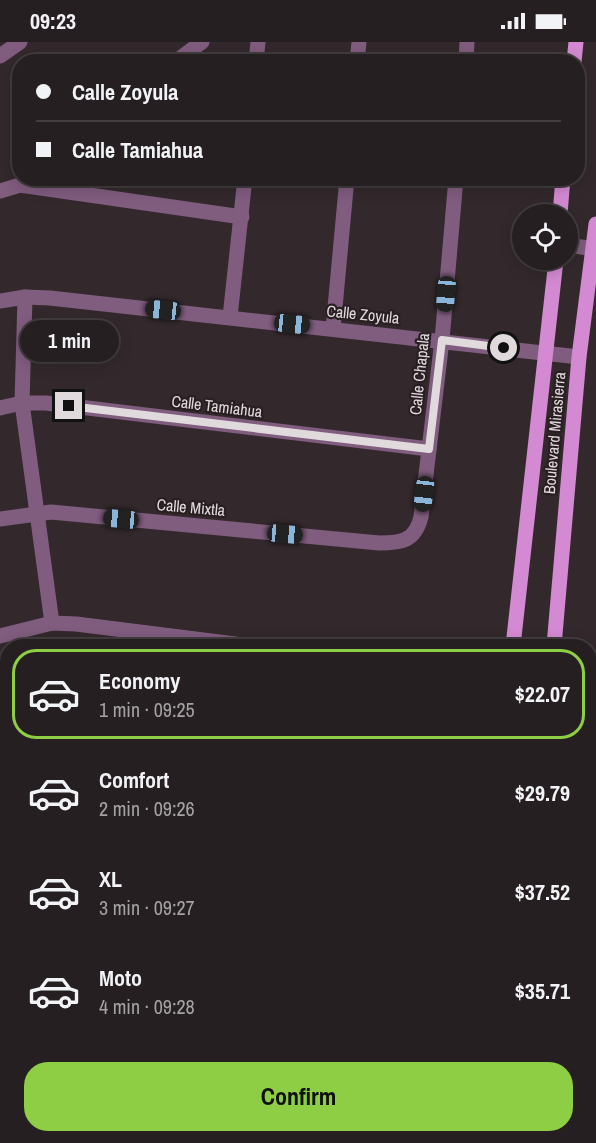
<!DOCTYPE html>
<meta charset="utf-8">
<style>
body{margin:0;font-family:"Archivo Narrow",sans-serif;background:#2e272a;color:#f1f3f6;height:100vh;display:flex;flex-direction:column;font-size:22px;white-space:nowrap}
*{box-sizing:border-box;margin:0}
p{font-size:20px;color:#a4a2a5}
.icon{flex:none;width:33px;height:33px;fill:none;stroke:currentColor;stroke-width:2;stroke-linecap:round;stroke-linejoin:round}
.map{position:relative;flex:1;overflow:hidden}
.panel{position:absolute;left:0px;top:597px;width:597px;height:504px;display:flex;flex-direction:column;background:#261f21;border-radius:24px 24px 0 0;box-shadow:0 3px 15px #0003,0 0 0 2px #423d3f}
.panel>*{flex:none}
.banner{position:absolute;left:12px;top:12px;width:573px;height:132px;border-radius:24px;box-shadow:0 3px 15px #0003,0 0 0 2px #423d3f;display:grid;align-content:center;height:132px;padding:0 24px;background:#261f21}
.controls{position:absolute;left:512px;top:162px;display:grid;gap:12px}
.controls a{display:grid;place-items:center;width:66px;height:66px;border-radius:50%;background:#261f21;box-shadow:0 3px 15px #0003,0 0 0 2px #423d3f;font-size:30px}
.end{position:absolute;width:27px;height:27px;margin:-14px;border:8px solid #e1dadc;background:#111;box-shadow:0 0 0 3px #111}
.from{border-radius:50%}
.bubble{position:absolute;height:42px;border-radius:21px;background:#261f21;box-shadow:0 3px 15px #0003,0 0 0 2px #423d3f;font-size:20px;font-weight:800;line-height:42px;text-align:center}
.car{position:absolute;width:18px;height:36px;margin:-18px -9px;border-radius:8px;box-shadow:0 0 4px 2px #0007;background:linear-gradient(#222 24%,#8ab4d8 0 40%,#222 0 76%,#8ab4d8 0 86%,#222 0)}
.banner b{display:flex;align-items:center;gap:21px;height:57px;font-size:22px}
.banner b+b{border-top:2px solid #423d3f}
.banner i{width:15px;height:15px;background:#f1f3f6}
ul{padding:10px 0 0;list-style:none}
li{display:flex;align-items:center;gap:18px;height:90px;margin:0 12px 9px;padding:0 12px;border:3px solid transparent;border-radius:24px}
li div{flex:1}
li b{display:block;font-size:22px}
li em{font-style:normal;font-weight:800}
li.active{border-color:#8dce44}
li>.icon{width:54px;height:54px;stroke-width:1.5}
.action{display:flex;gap:12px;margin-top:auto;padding:12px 24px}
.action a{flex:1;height:69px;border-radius:24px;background:#8dce44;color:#111;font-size:24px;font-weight:800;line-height:69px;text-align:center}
.status{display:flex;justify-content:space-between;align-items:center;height:42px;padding:0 30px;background:#261f21;direction:ltr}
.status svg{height:16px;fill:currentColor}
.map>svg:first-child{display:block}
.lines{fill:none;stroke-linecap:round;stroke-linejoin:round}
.minor{stroke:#805c7f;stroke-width:15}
.major{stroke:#d48ad2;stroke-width:15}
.route{stroke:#e1dadc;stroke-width:8}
.labels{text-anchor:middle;stroke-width:4.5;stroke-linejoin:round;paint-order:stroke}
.street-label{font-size:16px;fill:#e1dadc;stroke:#291f23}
</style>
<div class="status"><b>09:23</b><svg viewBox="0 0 49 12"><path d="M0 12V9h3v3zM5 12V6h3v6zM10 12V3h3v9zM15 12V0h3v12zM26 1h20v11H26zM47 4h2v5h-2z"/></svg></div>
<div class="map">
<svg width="596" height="1101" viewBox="0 0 596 1101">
<rect width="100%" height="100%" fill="#33292c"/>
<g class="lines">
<g class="minor">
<path d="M0,14L20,0"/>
<path d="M175,20L202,0"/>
<path d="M256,20L258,0"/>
<path d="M357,20L359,0"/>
<path d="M466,20L467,0"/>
<path d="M20,143L242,175"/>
<path d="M0,149L20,143L27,138"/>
<path d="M567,203L596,207"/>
<path d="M25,255L22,361L52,581"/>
<path d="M0,259L25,255L50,256L579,315"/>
<path d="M230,275L245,136"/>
<path d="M333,287L347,136"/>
<path d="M0,366L22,361H46L429,407"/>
<path d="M0,477L51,470L379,501C402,501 415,499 421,475L442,298L456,136"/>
<path d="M0,594L52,581L76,582L251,604"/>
<path d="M590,637L596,638"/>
<path d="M32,1101L33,1094"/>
<path d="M146,1101L147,1094"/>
<path d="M249,1101L250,1094"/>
<path d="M356,1101L357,1094"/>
</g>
<g class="major">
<path d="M574,20L576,0"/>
<path d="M560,172L563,136"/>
<path d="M513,604L556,218"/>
<path d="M554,604L579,315L596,182"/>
<path d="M470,1101L472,1094"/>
<path d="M505,1101L507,1094"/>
</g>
</g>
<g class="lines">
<path class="route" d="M69,364L429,407L442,298L504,306"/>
</g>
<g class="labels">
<g class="street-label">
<text transform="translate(363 272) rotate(6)" y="6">Calle Zoyula</text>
<text transform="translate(419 332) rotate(-84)" y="6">Calle Chapala</text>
<text transform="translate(217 364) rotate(7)" y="6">Calle Tamiahua</text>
<text transform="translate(554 391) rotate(-85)" y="6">Boulevard Mirasierra</text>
<text transform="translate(191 465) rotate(5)" y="6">Calle Mixtla</text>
</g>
</g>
</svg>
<div class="controls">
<a><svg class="icon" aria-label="locate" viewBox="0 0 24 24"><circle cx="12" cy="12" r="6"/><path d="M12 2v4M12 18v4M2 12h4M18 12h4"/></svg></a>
</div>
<i class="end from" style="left:504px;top:306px"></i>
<i class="end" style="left:69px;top:364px"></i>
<div class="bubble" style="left:20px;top:278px;width:99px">1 min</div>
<i class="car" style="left:446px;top:252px;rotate:185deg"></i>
<i class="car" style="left:163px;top:268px;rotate:276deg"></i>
<i class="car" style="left:292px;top:282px;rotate:96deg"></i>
<i class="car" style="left:424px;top:452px;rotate:187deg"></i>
<i class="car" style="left:121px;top:477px;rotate:275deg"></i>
<i class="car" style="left:285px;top:492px;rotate:95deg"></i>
<div class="banner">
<b><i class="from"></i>Calle Zoyula</b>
<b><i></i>Calle Tamiahua</b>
</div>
<section class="panel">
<ul>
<li class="active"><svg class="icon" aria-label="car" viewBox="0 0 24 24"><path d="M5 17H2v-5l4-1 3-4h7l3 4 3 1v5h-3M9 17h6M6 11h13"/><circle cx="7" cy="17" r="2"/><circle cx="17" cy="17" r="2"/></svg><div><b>Economy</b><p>1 min · 09:25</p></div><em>$22.07</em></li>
<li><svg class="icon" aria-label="car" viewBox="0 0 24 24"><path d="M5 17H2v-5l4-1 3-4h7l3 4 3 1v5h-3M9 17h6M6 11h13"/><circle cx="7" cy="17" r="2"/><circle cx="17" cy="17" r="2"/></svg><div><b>Comfort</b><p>2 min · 09:26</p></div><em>$29.79</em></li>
<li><svg class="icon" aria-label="car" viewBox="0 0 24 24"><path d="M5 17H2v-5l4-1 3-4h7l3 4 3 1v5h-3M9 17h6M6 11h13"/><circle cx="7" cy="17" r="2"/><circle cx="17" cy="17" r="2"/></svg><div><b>XL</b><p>3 min · 09:27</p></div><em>$37.52</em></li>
<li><svg class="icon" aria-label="car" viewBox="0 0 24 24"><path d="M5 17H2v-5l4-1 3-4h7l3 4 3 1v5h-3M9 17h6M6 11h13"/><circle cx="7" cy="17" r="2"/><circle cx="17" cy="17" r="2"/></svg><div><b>Moto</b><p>4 min · 09:28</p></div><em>$35.71</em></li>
</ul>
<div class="action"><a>Confirm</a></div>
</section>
</div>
